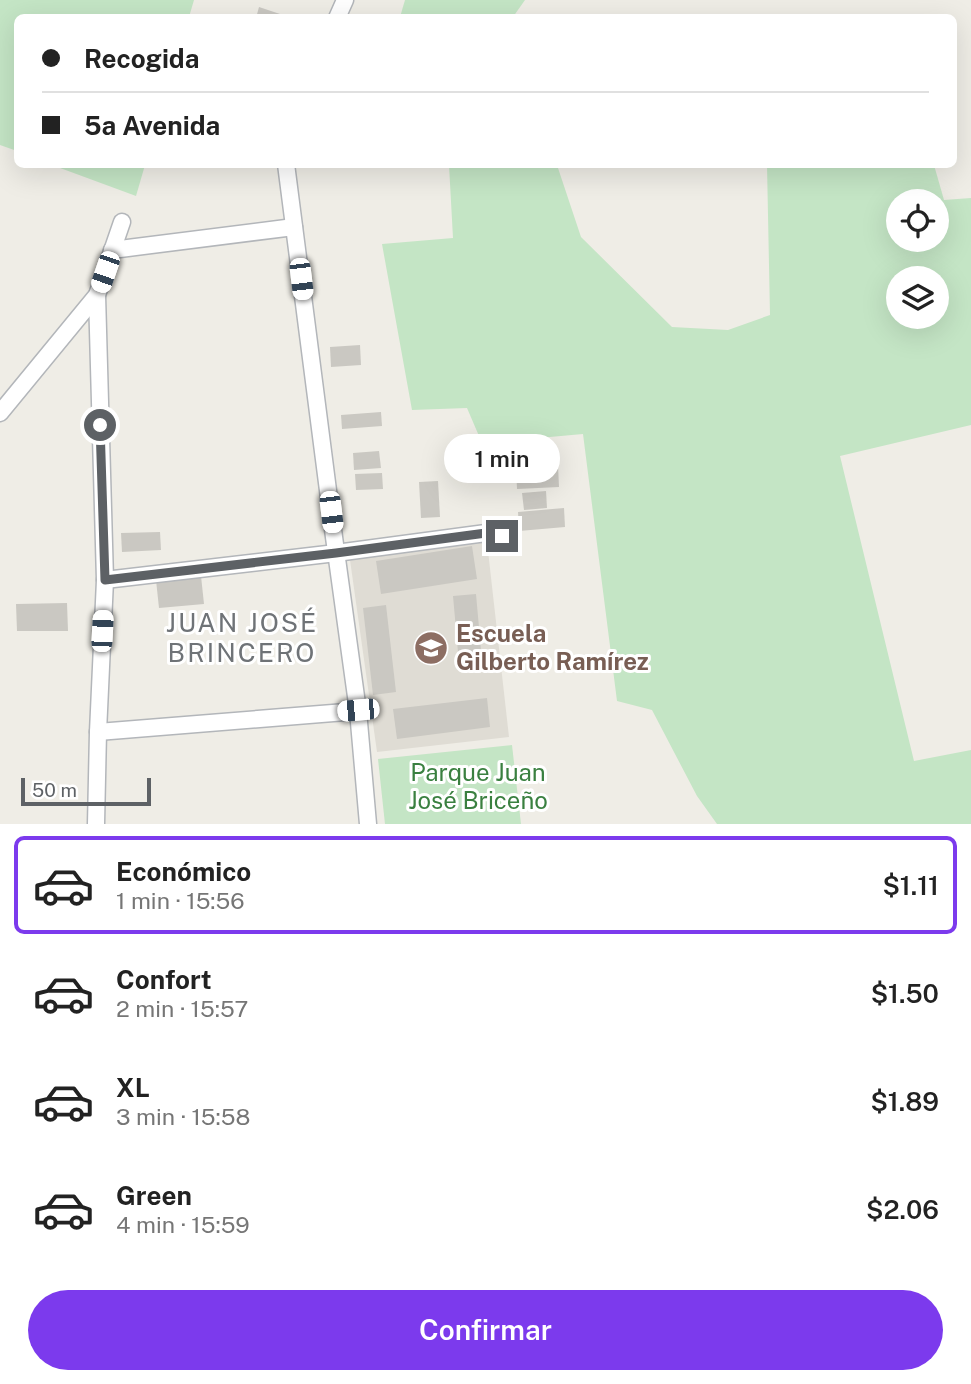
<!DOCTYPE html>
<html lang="es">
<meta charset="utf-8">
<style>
body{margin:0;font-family:"Public Sans",sans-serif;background:#f6f6f6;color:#222;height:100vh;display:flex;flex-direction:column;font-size:26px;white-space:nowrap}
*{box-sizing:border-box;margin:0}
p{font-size:23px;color:#767676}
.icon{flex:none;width:38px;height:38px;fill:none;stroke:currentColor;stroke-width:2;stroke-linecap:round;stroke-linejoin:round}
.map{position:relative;height:824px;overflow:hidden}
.details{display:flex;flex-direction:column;background:#fff;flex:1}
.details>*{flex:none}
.guide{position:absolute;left:14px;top:14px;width:943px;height:154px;border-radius:10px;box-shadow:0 7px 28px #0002;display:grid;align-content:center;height:154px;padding:0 28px;background:#fff}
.buttons{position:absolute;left:886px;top:189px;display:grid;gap:14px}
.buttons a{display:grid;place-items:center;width:63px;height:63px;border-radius:50%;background:#fff;box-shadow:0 7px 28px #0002;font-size:35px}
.scale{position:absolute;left:21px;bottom:18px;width:130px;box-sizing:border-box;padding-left:7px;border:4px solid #5d6165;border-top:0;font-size:19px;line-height:24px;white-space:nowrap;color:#5d6165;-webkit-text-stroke:5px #fff;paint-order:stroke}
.end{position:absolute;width:32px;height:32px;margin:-16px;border:9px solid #5d6165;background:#fff;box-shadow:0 0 0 4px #fff}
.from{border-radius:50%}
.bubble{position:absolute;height:49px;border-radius:24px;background:#fff;box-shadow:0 7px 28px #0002;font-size:23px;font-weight:600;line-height:49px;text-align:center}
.car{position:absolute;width:21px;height:42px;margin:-21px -10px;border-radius:9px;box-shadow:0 0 5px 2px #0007;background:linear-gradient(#fff 24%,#345 0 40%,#fff 0 76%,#345 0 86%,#fff 0)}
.guide b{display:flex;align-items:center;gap:24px;height:66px;font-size:26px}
.guide b+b{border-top:2px solid #e0e0e0}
.guide i{width:18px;height:18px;background:#222}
ul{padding:12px 0 0;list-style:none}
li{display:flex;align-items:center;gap:21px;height:98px;margin:0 14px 10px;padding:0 14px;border:4px solid transparent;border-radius:10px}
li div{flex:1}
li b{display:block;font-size:26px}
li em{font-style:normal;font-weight:600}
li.on{border-color:#7c3aed}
li>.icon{width:63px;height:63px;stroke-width:1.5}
.primary-button{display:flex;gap:14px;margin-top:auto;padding:14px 28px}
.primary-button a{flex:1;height:80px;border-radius:42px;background:#7c3aed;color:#fff;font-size:28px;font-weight:600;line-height:80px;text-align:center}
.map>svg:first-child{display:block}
.education{fill:#dfdcd4}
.green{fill:#c4e5c5;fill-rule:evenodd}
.building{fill:#cac8c2}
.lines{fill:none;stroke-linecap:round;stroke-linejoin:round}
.minor-casing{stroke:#b3b6ba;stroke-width:19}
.minor{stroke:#fff;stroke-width:16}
.route{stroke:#5d6165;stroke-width:9}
.labels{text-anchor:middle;stroke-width:6;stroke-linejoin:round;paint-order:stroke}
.education-label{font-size:24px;font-weight:bold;fill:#785e54;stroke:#fff;text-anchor:start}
.park-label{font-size:24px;fill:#3a8040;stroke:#fff}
.neighbourhood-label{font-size:26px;letter-spacing:2px;fill:#6f7377;stroke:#fff}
</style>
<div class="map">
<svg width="971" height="824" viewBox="0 0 971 824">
<rect width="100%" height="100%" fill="#efede6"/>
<path class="education" d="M487,542L509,737L377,752L350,560Z"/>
<g class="green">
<path d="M0,0H194L189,17L18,18L17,151L0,145Z"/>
<path d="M405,0H525L513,17H400Z"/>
<path d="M52,165L145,164V165L136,196Z"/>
<path d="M449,165H557L581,237L672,327L728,330L770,315L767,165H934L944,200L971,198V425L840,456L914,761L971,750V824H717L697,796L652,710L617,701L583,434L482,443L467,408L412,410L382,244L453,238ZM898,201H936V240H898ZM898,278H936V317H898Z"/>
<path d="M512,745L521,824H385L378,759Z"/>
</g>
<g class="building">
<path d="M259,7L289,17V18H256Z"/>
<path d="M360,345L361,365L331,367L330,347Z"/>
<path d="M381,412L382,426L342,429L341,415Z"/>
<path d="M379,451L381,468L354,470L353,453Z"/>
<path d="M558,465L559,487L517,489L516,467Z"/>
<path d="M382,473L383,489L356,490L355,474Z"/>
<path d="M438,481L440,517L421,518L419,482Z"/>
<path d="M546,491L547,508L524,510L522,493Z"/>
<path d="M564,508L565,527L519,531L518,512Z"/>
<path d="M160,532L161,550L122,552L121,533Z"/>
<path d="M472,546L477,579L381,594L376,561Z"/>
<path d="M201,576L204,604L159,608L156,580Z"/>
<path d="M476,594L482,661L459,663L453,596Z"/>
<path d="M67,603L68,631H17L16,604Z"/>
<path d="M386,605L396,692L373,695L363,608Z"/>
<path d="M487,698L490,727L397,739L393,709Z"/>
</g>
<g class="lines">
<g class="minor-casing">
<g id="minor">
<path d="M337,18L345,0"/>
<path d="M286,164L334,537L358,711L368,824"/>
<path d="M112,250L294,227"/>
<path d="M0,413L97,295L122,222"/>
<path d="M105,580L336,553L486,533L502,536"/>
<path d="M98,732L358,711"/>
<path d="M96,824L98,732L105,580L97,295"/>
</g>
</g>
<use href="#minor" class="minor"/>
</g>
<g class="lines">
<path class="route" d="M100,425L105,580L336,553L486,533L502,536"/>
</g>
<defs>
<g id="school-disc" transform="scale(1.75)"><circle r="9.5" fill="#8d6e63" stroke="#fff"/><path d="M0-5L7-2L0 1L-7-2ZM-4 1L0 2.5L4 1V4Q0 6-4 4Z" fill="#fff"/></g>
</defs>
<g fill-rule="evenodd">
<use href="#school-disc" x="431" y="648"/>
</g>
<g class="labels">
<g class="education-label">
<text x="456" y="642">Escuela<tspan x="456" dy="28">Gilberto Ramírez</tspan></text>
</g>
<g class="park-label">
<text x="478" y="781">Parque Juan<tspan x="478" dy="28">José Briceño</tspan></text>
</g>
<g class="neighbourhood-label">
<text x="242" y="632">JUAN JOSÉ<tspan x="242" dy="30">BRINCERO</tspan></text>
</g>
</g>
</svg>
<div class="buttons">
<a><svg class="icon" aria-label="locate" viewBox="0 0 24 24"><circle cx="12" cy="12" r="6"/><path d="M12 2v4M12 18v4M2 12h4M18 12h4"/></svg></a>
<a><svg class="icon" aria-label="layers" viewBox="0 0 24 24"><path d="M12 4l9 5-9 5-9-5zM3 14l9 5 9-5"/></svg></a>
</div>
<div class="scale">50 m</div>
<i class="end from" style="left:100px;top:425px"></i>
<i class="end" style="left:502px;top:536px"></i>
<div class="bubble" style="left:444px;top:434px;width:116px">1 min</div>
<i class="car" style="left:105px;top:272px;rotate:199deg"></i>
<i class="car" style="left:301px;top:279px;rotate:173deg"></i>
<i class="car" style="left:331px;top:512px;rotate:173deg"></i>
<i class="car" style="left:102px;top:631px;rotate:3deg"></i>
<i class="car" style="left:358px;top:710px;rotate:265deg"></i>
<div class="guide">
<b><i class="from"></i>Recogida</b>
<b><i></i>5a Avenida</b>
</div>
</div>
<section class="details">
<ul>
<li class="on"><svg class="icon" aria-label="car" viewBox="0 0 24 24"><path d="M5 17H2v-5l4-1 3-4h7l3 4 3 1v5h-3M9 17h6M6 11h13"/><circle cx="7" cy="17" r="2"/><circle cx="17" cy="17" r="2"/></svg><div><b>Económico</b><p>1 min · 15:56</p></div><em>$1.11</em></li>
<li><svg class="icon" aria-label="car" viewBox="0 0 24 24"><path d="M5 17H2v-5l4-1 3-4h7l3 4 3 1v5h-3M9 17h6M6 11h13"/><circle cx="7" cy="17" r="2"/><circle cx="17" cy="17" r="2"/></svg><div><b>Confort</b><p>2 min · 15:57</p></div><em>$1.50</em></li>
<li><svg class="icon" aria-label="car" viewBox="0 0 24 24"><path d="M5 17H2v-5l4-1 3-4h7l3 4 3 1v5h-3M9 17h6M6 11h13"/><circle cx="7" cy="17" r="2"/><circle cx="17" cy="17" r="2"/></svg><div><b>XL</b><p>3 min · 15:58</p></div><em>$1.89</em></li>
<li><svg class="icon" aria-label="car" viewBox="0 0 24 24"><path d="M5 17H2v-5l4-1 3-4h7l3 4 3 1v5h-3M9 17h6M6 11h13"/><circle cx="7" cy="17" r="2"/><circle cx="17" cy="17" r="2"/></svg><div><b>Green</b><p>4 min · 15:59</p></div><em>$2.06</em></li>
</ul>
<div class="primary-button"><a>Confirmar</a></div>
</section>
